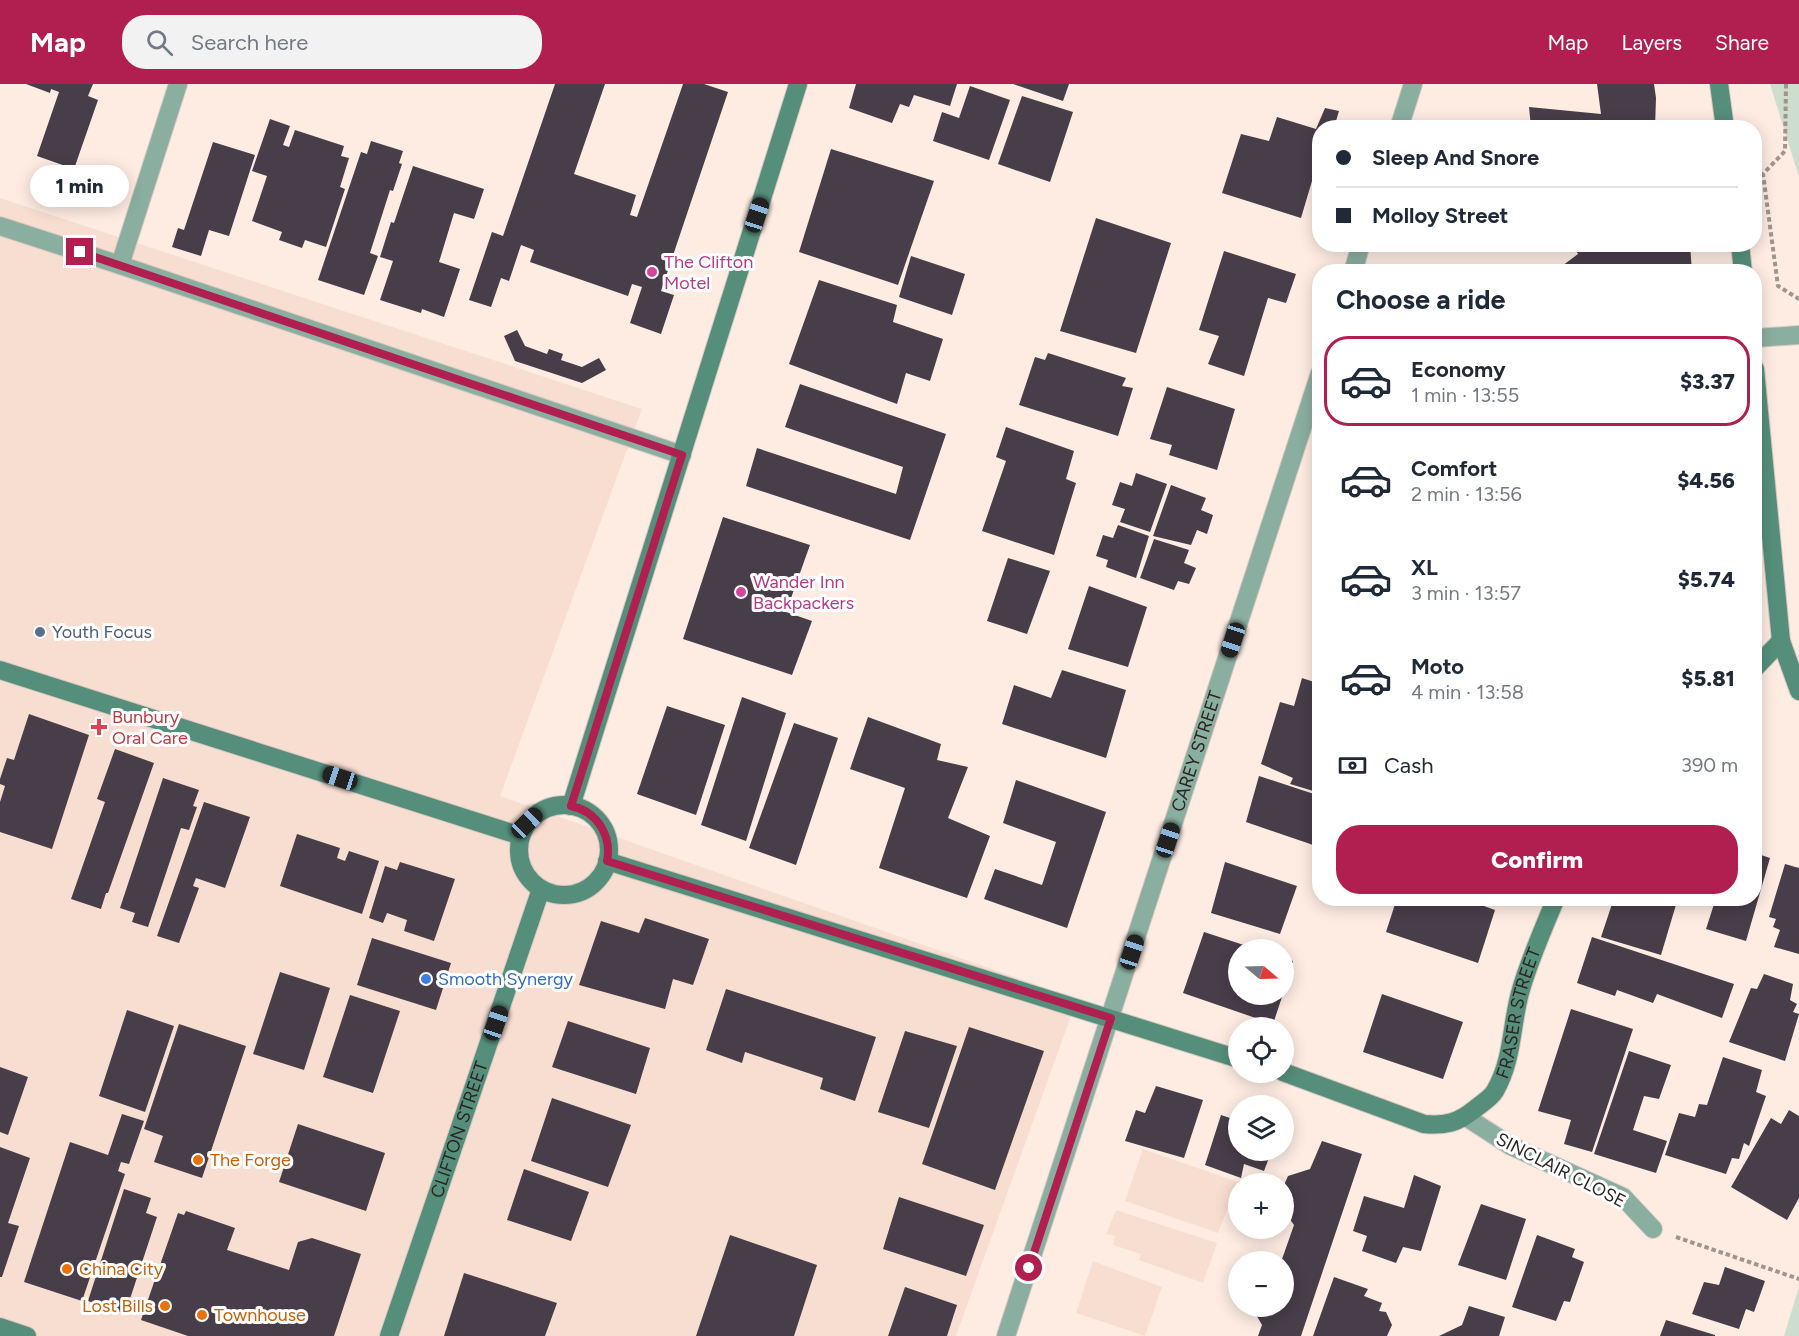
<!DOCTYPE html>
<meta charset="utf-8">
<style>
body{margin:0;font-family:Figtree,sans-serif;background:#f2f2f3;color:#1f2937;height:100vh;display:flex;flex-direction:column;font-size:22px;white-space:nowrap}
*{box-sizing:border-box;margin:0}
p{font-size:20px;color:#747a83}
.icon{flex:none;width:33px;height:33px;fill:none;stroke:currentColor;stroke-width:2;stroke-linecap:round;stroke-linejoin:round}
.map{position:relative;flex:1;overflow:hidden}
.panel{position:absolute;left:1312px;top:180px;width:450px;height:642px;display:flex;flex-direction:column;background:#fff;border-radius:24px;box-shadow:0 3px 15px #0003}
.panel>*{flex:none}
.guide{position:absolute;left:1312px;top:36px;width:450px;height:132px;border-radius:24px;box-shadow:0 3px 15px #0003;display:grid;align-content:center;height:132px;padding:0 24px;background:#fff}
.needle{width:39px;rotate:109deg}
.fabs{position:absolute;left:1228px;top:855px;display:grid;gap:12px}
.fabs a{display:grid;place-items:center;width:66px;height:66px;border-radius:50%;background:#fff;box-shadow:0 3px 15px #0003;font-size:30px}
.end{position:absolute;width:27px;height:27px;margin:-14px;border:8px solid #b01f50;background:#fff;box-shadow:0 0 0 3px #fff}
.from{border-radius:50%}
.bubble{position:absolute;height:42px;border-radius:21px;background:#fff;box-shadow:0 3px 15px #0003;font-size:20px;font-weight:800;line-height:42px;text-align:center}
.car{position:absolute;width:18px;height:36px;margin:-18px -9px;border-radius:8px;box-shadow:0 0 4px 2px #0007;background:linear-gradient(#222 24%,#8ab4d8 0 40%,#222 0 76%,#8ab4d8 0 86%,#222 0)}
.guide b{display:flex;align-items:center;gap:21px;height:57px;font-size:22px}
.guide b+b{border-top:2px solid #e0e1e3}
.guide i{width:15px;height:15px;background:#1f2937}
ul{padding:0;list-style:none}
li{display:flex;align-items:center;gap:18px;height:90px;margin:0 12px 9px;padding:0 12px;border:3px solid transparent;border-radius:24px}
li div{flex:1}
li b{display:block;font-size:22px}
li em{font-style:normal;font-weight:800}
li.selected{border-color:#b01f50}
li>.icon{width:54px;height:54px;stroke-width:1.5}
h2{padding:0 24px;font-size:27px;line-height:72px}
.pay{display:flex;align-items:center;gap:15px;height:66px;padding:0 24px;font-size:22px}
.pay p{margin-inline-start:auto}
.cta{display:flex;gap:12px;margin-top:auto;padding:12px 24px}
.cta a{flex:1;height:69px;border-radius:24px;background:#b01f50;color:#fff;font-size:24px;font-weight:800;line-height:69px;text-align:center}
header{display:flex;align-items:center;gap:36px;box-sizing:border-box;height:84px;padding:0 30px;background:#b01f50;color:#fff}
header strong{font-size:28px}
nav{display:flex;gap:33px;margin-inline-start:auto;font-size:21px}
.search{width:420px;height:54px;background:#f2f2f3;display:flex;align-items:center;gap:15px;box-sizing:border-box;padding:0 21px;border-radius:24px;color:#747a83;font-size:22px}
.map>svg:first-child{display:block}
.built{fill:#f8ded1}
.green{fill:#cddece}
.building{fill:#483e4a}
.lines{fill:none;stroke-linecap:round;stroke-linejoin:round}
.street-casing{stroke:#d8c8c0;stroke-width:20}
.secondary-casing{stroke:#d8c8c0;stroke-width:20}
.path{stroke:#a1948d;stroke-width:4;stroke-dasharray:4.5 3;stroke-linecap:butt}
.street{stroke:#8aafa1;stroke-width:18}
.secondary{stroke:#558f7b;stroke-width:18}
.route{stroke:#b01f50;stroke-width:8}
.hotel-dot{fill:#d1479c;stroke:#fff;stroke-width:2}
.service-dot{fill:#5c6f8a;stroke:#fff;stroke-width:2}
.health-dot{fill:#e0444e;stroke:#fff;stroke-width:2}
.shop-dot{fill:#3f7fe0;stroke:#fff;stroke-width:2}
.food-dot{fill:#e8710a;stroke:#fff;stroke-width:2}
.labels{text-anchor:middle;stroke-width:6;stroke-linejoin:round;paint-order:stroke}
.hotel-label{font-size:18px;fill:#b23c85;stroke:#fff;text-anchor:start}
.service-label{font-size:18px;fill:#4e5e75;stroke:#fff;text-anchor:start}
.health-label{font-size:18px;fill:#be3a42;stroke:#fff;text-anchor:start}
.street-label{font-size:18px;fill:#2c2522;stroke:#fff}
.shop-label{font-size:18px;fill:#366cbe;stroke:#fff;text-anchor:start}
.food-label{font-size:18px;fill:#c56008;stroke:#fff;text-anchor:start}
</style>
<header>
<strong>Map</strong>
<div class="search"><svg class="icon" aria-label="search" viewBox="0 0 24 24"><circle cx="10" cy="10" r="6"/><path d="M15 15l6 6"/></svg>Search here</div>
<nav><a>Map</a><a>Layers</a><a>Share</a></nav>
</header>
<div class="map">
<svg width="1799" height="1252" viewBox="0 0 1799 1252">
<rect width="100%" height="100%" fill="#feece3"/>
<g class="built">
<path d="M0,114L642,325L500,712L1077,915L956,1252H0Z"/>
<path d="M1143,1065L1238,1098L1218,1149L1125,1117Z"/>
<path d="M1116,1126L1217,1159L1203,1199L1139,1176L1141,1170L1113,1161L1115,1152L1106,1150Z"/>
<path d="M1093,1177L1162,1203L1145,1252L1076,1229Z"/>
</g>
<g class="green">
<path d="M1770,0H1799V93Z"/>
<path d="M1799,1203V1252H1784Z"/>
</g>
<g class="building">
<path d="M26,0H93L88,12L98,16L74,85L37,72L59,8L51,5L50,9Z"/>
<path d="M555,0H605L574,90L636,111L630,131L637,133L683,0H704L728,8L661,207L674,211L661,250L630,239L642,203L632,200L628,212L530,178L534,166L521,161L509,197L501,194L491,223L469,216L492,148L503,152Z"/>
<path d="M856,0H957L950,22L914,11L909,23L900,20L892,39L849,24Z"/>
<path d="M1013,0H1069L1063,17Z"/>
<path d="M1597,0H1654L1656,14L1655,44H1531L1529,23L1601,30Z"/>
<path d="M970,2L1010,16L989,76L933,57L942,28L959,34Z"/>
<path d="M1022,12L1073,28L1050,98L998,80Z"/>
<path d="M1325,24L1339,27L1336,37L1351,44H1320V70L1301,134L1222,109L1241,50L1269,57L1277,33L1316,45Z"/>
<path d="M270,35L290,42L283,61L289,63L295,46L344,62L341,72L349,74L340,103L345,105L326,163L305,156L302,164L279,156L282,148L252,137L267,92L252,87Z"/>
<path d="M371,57L403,67L399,79L402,80L393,107L390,106L370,169L378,172L364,211L318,196L361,68L367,70Z"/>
<path d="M213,58L255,71L229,152L209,146L201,172L172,163L178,144L184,146Z"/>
<path d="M831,65L934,97L898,201L799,168Z"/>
<path d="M413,82L484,105L474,135L454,129L439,178L460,185L444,233L422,225L421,229L380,216L393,177L380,173L391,138L394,139Z"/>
<path d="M1096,134L1171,159L1136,269L1060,247Z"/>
<path d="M1573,160H1690L1692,188H1554L1578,170Z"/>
<path d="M1224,167L1296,190L1286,219L1268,214L1244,292L1208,280L1219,252L1199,246Z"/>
<path d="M911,172L965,190L952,231L899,213Z"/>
<path d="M819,196L897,221L893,238L943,255L930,297L906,289L897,320L789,280Z"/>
<path d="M517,246L525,262L547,270L549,265L563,270L561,276L582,283L599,274L606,286L582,299L515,277L504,252Z"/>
<path d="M1048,269L1126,294L1122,302L1133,304L1118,352L1019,321L1035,273L1045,276Z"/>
<path d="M800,300L946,350L910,456L746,402L757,364L896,410L903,383L785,343Z"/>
<path d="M1167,303L1235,325L1217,386L1169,371L1172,361L1150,355Z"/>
<path d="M1006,343L1074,367L1066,395L1076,399L1054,471L982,447L1006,377L996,373Z"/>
<path d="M1136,389L1167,400L1150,448L1120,438L1125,425L1112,421L1120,398L1132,402Z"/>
<path d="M1171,401L1206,414L1201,426L1213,431L1207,450L1197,446L1191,461L1153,452Z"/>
<path d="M723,433L810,461L786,528L812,537L792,591L683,555Z"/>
<path d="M1118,441L1149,452L1136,494L1106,483L1108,476L1096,472L1103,451L1113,454Z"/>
<path d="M1154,455L1189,466L1184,479L1196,484L1189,500L1178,497L1174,506L1140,494Z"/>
<path d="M1008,474L1050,487L1027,550L987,537Z"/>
<path d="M1089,502L1147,523L1128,583L1068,565Z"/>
<path d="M1062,586L1126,606L1106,674L1002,640L1014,601L1051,614Z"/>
<path d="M1302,594L1320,600V709L1290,700L1293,694L1261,680L1280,618L1294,622Z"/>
<path d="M742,613L786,629L746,757L701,741Z"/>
<path d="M667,622L725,641L696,731L637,710Z"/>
<path d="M29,630L89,651L52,765L0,748V718L5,702L0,700V695L7,674L14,676Z"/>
<path d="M868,633L941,660L937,676L968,683L948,734L990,752L967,814L879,784L905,704L850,685Z"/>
<path d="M794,639L838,654L796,781L749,764Z"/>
<path d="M115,665L154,679L108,809H106L101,825L71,815L105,718L97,715Z"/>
<path d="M1259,692L1320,712L1319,763L1246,738Z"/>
<path d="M163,694L199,706L193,722L197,723L189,746L181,744L148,843L132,838L135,829L120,824Z"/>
<path d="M1016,696L1106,728L1067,844L984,815L995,785L1042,801L1056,758L1003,739Z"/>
<path d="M204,718L250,733L225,804L196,794L193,802L199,804L179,859L157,852Z"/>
<path d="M297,750L340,764L337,774L345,777L349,767L379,777L362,830L280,802Z"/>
<path d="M1755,769L1770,774L1746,857L1706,845L1716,814H1755Z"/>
<path d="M400,778L455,795L434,857L404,847L407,836L387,829L383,839L369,834L385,782L397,786Z"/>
<path d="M1225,778L1297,802L1280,850L1211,829Z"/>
<path d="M1785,780L1799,784V870L1774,863L1780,846L1773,843L1776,835L1769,833Z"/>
<path d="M1397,814H1462L1495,826L1478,879L1386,848Z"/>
<path d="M1614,814H1678L1661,871L1601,853Z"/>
<path d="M645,834L709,855L693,901L673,895L665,925L579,901L601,837L639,849Z"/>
<path d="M1204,848L1256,865L1239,866V910H1283L1273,940L1183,909Z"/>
<path d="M1592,853L1734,900L1722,934L1657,910L1653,919L1617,906L1615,912L1577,899Z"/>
<path d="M372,854L451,879L436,926L357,901Z"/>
<path d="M1284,874L1293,877L1284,905Z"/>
<path d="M280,888L330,904L304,986L253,970Z"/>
<path d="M1764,890L1793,900L1790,916L1797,920L1793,928L1799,930L1785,977L1729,958L1751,904L1757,905Z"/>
<path d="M726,905L876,953L855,1017L820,1005L823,994L745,968L742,979L706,966Z"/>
<path d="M1382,910L1463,938L1443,995L1363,968Z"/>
<path d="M350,911L400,927L373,1009L323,993Z"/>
<path d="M1571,925L1633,945L1592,1068L1564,1060L1571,1036L1538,1027Z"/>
<path d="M127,926L174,942L145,1028L99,1012Z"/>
<path d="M568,937L650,964L636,1010L552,983Z"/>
<path d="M179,940L246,962L202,1094L154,1078L163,1052L144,1045Z"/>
<path d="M969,943L1044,967L995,1106L922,1080Z"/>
<path d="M905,947L957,962L929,1044L878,1028Z"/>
<path d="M1629,967L1671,981L1659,1015L1644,1012L1633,1046L1667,1057L1656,1089L1594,1070Z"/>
<path d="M1723,973L1762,986L1756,1008L1766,1012L1749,1062L1744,1059L1739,1075L1732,1074L1726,1090L1665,1071L1679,1029L1695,1033L1699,1020L1707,1021Z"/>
<path d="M0,983L28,993L8,1051L0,1048Z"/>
<path d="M1156,1002L1203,1016L1184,1074L1125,1057L1136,1026L1145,1029Z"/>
<path d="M552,1014L631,1041L608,1103L531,1077Z"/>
<path d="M1789,1026L1799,1032V1114L1787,1136L1731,1103L1771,1034L1781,1040Z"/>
<path d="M122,1030L144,1037L129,1080L121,1078L118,1087L125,1090L82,1217L24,1198L70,1058L108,1071Z"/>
<path d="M1221,1031L1239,1037V1066H1272L1264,1087L1244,1080L1241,1094L1205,1081Z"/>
<path d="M298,1040L385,1069L366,1127L279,1098Z"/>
<path d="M1322,1057L1362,1070L1301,1252H1258L1262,1241L1251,1222H1284V1178H1281L1294,1141L1284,1127V1101L1288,1092L1310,1085Z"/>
<path d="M0,1063L30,1074L8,1139L19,1142L2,1193H0Z"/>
<path d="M524,1085L589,1108L571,1157L507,1136Z"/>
<path d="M1414,1091L1441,1102L1421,1167L1403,1163L1396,1179L1362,1167L1367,1152L1353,1147L1364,1112L1404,1124Z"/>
<path d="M124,1105L151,1114L146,1129L157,1133L125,1230L88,1217Z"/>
<path d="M899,1113L984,1141L966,1192L883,1165Z"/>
<path d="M1481,1120L1526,1135L1506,1196L1458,1181Z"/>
<path d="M186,1127L235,1144L227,1166L289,1186L298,1158L312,1154L361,1170L334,1252H188L141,1236L178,1129L184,1131Z"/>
<path d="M730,1151L817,1181L794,1252H696Z"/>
<path d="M1537,1151L1575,1165L1572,1173L1584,1178L1570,1218L1564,1217L1556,1237L1512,1223Z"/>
<path d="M1725,1183L1765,1197L1754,1228L1746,1225L1739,1245L1692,1230L1704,1198L1719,1201Z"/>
<path d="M464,1189L557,1219L545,1252H444Z"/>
<path d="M1334,1193L1368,1205L1364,1212L1382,1219L1379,1227L1386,1228L1392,1241L1387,1252H1313Z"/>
<path d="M905,1203L957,1221L947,1252H888Z"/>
<path d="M1469,1222L1505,1233L1499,1252H1439L1462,1241Z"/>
<path d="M1666,1236L1715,1251V1252H1660Z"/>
</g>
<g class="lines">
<g class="street-casing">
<g id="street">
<path d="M1399,44L1413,0"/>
<path d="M0,142L120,181L682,371"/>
<path d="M120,181L178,0"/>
<path d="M1353,188L1361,160"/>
<path d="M1755,254L1799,251"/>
<path d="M1466,1033L1511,1062L1623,1113L1653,1145"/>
<path id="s1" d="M1006,1252L1320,289"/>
</g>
</g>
<g class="secondary-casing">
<g id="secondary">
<path d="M1719,0L1725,44"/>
<path d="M1740,160L1743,188"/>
<path d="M1755,285L1781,557L1799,607"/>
<path d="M1755,584L1781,557"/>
<path d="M0,586L521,752"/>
<circle cx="564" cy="766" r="45"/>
<path d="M571,722L798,0"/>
<path d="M607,777L1239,975"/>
<path id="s2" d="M1283,988L1424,1040C1445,1042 1458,1039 1475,1025C1481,1020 1491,1014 1495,1007C1513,976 1511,942 1520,909C1528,879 1544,843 1556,814"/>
<path d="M0,1243L27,1252"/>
<path id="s3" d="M389,1252L541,805"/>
</g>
</g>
<g class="path">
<path d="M1786,0L1785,67L1763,90L1778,202L1799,215"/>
<path d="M1676,1153L1799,1195"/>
</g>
<use href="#street" class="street"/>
<use href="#secondary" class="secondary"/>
</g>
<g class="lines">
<path class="route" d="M80,168L682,371L571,722C597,727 612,752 607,777L1111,934L1029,1184"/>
</g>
<g class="hotel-dot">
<circle cx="652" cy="188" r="6"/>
<circle cx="741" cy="508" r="6"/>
</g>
<circle class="service-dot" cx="40" cy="548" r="6"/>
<path class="health-dot" d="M96 634h6v6h6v6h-6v6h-6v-6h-6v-6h6z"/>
<circle class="shop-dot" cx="426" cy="895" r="6"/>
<g class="food-dot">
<circle cx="198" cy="1076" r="6"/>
<circle cx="67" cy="1185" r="6"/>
<circle cx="165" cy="1222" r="6"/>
<circle cx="202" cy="1231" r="6"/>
</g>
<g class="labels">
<g class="hotel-label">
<text x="664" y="184">The Clifton<tspan x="664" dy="21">Motel</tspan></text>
<text x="753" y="504">Wander Inn<tspan x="753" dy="21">Backpackers</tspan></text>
</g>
<g class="service-label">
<text x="52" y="554">Youth Focus</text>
</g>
<g class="health-label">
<text x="112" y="639">Bunbury<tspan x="112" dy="21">Oral Care</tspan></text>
</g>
<g class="street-label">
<text dy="6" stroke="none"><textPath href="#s1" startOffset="615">CAREY STREET</textPath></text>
<text dy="6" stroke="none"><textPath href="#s2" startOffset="314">FRASER STREET</textPath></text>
<text dy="6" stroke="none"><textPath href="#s3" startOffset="218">CLIFTON STREET</textPath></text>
<text transform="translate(1561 1086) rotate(27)" y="6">SINCLAIR CLOSE</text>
</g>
<g class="shop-label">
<text x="438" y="901">Smooth Synergy</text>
</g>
<g class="food-label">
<text x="210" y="1082">The Forge</text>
<text x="79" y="1191">China City</text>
<text x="153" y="1228" text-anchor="end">Lost Bills</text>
<text x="214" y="1237">Townhouse</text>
</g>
</g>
</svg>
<div class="fabs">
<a><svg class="needle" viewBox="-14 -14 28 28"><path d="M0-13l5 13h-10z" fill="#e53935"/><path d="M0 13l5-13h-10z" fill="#747a83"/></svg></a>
<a><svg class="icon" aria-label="locate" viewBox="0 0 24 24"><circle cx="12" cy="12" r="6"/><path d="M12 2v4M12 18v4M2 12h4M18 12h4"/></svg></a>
<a><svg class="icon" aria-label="layers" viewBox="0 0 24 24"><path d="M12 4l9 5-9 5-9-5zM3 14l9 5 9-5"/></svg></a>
<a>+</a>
<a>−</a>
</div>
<i class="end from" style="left:1029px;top:1184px"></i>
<i class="end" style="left:80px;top:168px"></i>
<div class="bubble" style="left:30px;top:81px;width:99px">1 min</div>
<i class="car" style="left:757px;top:131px;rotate:18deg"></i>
<i class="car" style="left:1233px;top:556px;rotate:198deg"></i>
<i class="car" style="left:340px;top:694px;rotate:288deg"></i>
<i class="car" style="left:527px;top:739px;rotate:46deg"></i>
<i class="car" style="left:1168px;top:756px;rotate:18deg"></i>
<i class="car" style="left:1132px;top:868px;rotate:18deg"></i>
<i class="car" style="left:496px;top:939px;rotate:19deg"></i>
<div class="guide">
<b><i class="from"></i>Sleep And Snore</b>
<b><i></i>Molloy Street</b>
</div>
<section class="panel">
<h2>Choose a ride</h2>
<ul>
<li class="selected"><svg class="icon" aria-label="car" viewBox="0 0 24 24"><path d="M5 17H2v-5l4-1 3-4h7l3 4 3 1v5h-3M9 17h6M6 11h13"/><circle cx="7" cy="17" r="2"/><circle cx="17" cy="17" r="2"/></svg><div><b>Economy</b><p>1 min · 13:55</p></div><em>$3.37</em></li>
<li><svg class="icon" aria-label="car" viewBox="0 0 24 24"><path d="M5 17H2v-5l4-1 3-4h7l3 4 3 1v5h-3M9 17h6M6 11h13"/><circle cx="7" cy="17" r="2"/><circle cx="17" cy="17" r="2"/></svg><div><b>Comfort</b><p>2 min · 13:56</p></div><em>$4.56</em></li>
<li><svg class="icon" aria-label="car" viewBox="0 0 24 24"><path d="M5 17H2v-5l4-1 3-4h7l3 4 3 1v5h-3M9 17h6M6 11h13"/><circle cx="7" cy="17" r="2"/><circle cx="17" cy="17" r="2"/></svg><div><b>XL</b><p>3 min · 13:57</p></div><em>$5.74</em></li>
<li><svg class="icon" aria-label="car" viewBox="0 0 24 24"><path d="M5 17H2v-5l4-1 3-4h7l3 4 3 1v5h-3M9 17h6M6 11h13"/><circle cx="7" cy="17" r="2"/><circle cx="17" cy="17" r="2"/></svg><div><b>Moto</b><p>4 min · 13:58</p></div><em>$5.81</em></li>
</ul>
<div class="pay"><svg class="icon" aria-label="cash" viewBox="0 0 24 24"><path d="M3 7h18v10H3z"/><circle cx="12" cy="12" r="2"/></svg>Cash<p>390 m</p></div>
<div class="cta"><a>Confirm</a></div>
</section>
</div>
